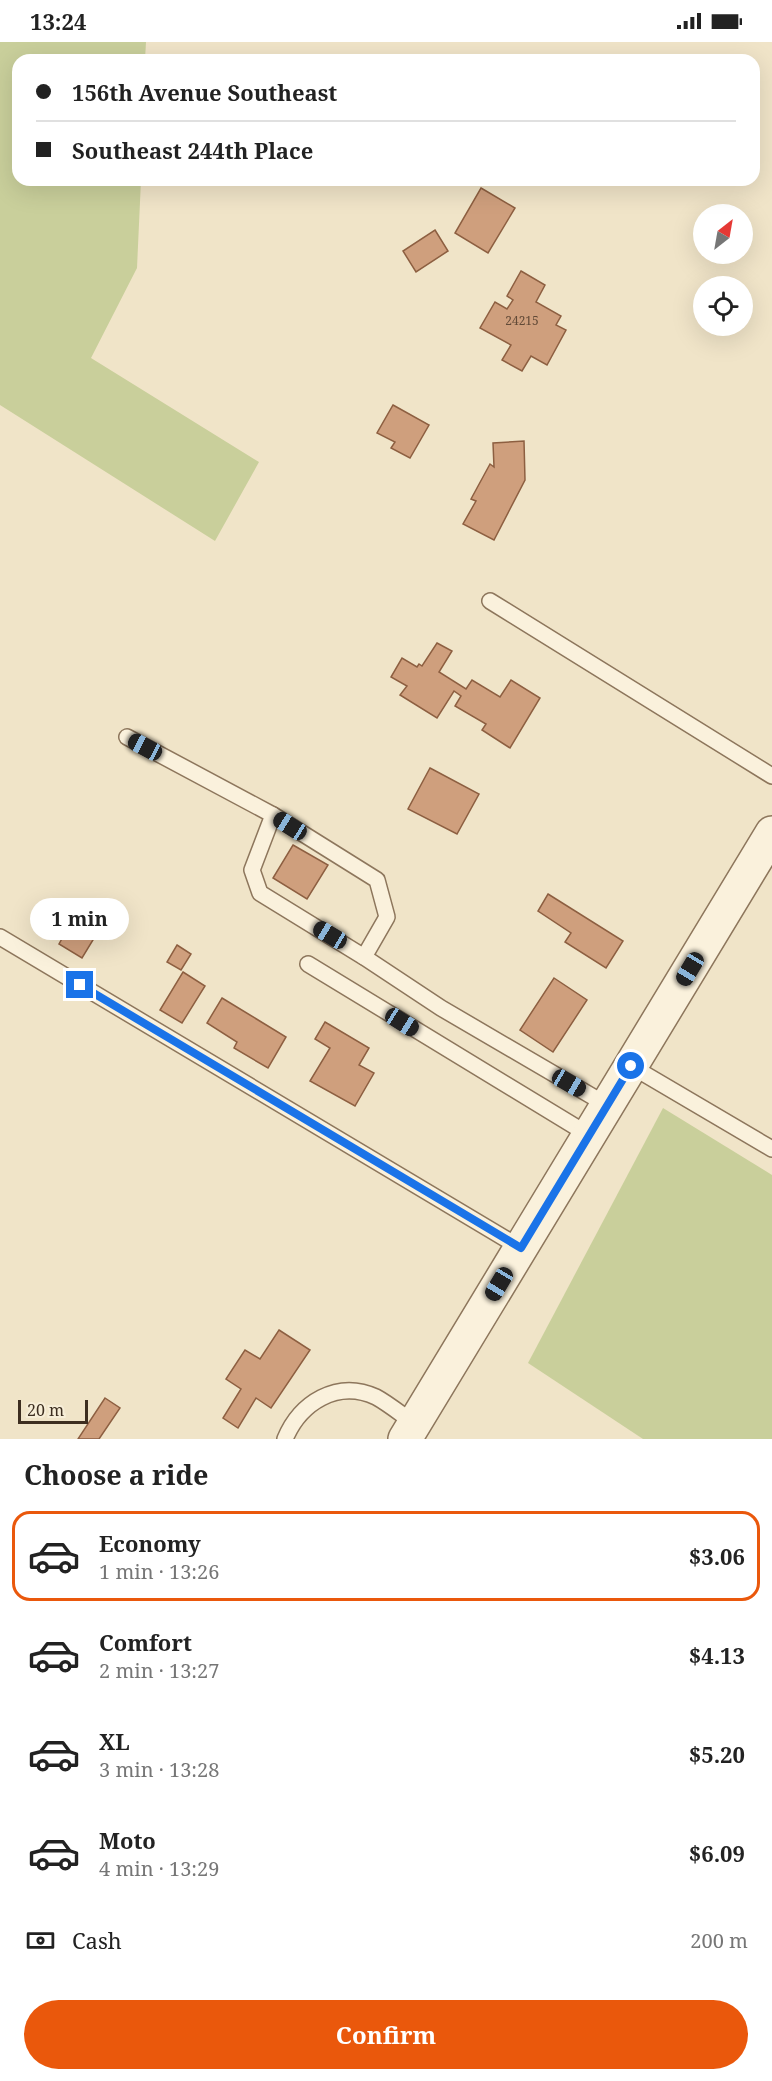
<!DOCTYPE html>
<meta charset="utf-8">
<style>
body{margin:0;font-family:"Noto Serif",serif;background:#f2f2f2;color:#222;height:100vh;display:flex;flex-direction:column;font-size:22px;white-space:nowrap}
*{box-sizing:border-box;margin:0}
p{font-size:20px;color:#767676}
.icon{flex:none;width:33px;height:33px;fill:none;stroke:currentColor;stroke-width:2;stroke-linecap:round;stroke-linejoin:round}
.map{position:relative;height:1397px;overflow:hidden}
.panel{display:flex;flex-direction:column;background:#fff;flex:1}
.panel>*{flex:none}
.hud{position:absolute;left:12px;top:12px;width:748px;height:132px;border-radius:18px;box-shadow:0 6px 24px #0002;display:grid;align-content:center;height:132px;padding:0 24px;background:#fff}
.needle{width:39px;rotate:31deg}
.buttons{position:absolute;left:693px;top:162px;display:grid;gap:12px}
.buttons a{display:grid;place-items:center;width:60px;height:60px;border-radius:50%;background:#fff;box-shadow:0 6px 24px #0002;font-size:30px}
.scale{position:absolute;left:18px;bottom:15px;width:70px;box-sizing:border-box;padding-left:6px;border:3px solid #3d2e20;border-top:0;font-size:16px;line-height:21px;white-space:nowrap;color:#3d2e20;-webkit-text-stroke:4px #f7eed8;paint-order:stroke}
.end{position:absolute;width:27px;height:27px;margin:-14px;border:8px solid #1a73e8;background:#fff;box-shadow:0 0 0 3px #fff}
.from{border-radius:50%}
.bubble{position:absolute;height:42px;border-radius:21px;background:#fff;box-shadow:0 6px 24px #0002;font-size:20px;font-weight:700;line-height:42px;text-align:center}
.car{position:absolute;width:18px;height:36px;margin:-18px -9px;border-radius:8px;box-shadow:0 0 4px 2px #0007;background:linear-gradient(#222 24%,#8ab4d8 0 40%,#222 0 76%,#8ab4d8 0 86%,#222 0)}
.hud b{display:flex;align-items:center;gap:21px;height:57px;font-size:22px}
.hud b+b{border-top:2px solid #e0e0e0}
.hud i{width:15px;height:15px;background:#222}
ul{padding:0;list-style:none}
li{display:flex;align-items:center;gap:18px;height:90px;margin:0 12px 9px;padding:0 12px;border:3px solid transparent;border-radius:18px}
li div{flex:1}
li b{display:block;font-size:22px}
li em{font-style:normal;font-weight:700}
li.active{border-color:#ea580c}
li>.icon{width:54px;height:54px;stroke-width:1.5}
h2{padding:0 24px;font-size:27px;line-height:72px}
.pay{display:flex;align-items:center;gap:15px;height:66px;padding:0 24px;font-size:22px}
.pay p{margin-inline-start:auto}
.primary-button{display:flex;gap:12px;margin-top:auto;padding:12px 24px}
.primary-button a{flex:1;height:69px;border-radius:36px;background:#ea580c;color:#fff;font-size:24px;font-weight:700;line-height:69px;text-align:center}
.status{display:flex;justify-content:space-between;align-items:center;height:42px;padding:0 30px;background:#fff;direction:ltr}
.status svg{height:16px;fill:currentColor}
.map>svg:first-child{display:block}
.green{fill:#c9cf9b}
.building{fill:#cf9f7d;stroke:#8d5f41;stroke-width:1.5}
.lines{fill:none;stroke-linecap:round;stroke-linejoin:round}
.service-casing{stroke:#8d765c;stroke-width:18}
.tertiary-casing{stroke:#8d765c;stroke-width:36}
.service{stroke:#faf1dc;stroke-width:15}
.tertiary{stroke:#faf1dc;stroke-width:33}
.route{stroke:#1a73e8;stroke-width:8}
.labels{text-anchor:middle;stroke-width:4.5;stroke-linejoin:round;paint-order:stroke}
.number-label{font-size:12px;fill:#624a37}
</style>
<div class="status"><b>13:24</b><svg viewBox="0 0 49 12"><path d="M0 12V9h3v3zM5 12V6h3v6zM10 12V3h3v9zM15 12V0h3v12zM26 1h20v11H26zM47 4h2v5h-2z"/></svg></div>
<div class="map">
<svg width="772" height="1397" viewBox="0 0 772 1397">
<rect width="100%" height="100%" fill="#f0e4c8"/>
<g class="green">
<path d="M0,0H146L145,18H18V138H141L137,226L91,316L259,420L215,499L0,363Z"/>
<path d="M663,1066L772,1133V1397H643L528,1321Z"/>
</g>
<g class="building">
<path d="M481,146L515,166L488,211L455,191Z"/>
<path d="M435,188L448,209L416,230L403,209Z"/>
<path d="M521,229L545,243L536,260L561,274L556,283L566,288L547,323L531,314L522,329L502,318L511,303L480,286L495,260L507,267L513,258L507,254Z"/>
<path d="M393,363L429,383L410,416L391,406L395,400L377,391Z"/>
<path d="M524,399L525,438L494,498L463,482L476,459L471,457L490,422L494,425L493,401Z"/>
<path d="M437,601L452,609L439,630L466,647L472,638L500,655L511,638L540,656L510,706L482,688L486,682L455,664L461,654L454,649L437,676L400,653L407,644L391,635L402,616L417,625L419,622L422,624Z"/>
<path d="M430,726L479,752L457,792L408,767Z"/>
<path d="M293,803L328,823L307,857L273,836Z"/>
<path d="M548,852L623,899L606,926L565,900L571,891L538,869Z"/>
<path d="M72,879L96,893L82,916L59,902Z"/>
<path d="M177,903L191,912L181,928L167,920Z"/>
<path d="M183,930L205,944L182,981L160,968Z"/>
<path d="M554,936L587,958L553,1010L520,988Z"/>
<path d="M222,956L286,995L268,1026L234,1006L237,1000L207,981Z"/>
<path d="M325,980L369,1006L359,1023L374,1031L355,1064L310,1039L330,1006L315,997Z"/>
<path d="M279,1288L310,1308L271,1366L256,1356L238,1386L223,1376L241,1347L226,1337L245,1308L260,1317Z"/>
<path d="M105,1356L120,1366L99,1397H78Z"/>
</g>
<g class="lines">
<g class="service-casing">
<g id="service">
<path d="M490,559L772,734"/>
<path d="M127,695L273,773L252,828L260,851L364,915L441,966L607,1063"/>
<path d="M273,773L377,838L387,875L364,915"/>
<path d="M0,895L521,1206"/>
<path d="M308,922L589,1093"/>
<path d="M631,1024L772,1107"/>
<path d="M285,1397C300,1361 337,1337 376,1355C389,1362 402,1373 415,1382"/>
</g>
</g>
<g class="tertiary-casing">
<path id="tertiary" d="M405,1397L772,791"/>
</g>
<use href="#service" class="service"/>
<use href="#tertiary" class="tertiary"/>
</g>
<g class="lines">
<path class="route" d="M80,943L521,1206L631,1024"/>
</g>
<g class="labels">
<g class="number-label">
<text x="522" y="283">24215</text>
</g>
</g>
</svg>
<div class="buttons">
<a><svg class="needle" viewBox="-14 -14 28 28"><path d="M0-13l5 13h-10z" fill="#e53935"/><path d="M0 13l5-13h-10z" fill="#767676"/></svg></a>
<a><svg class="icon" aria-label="locate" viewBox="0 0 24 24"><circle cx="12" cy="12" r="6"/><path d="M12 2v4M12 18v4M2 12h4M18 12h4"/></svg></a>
</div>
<div class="scale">20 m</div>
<i class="end from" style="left:631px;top:1024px"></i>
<i class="end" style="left:80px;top:943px"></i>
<div class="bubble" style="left:30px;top:856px;width:99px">1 min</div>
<i class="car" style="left:145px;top:705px;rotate:298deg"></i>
<i class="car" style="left:290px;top:784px;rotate:302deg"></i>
<i class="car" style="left:330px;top:893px;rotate:301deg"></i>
<i class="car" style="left:690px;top:927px;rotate:211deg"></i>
<i class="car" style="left:402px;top:980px;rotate:122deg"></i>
<i class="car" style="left:569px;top:1041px;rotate:120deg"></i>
<i class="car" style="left:499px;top:1242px;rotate:211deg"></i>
<div class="hud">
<b><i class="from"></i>156th Avenue Southeast</b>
<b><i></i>Southeast 244th Place</b>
</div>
</div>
<section class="panel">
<h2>Choose a ride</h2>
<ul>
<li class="active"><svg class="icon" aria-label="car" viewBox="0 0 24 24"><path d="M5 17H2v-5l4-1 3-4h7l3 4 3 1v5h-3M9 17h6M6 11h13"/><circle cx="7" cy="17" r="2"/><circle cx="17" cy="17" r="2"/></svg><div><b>Economy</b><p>1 min · 13:26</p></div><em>$3.06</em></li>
<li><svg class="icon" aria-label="car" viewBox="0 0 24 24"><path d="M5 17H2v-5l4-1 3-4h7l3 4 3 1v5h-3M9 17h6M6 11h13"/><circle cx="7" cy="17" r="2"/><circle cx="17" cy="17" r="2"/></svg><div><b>Comfort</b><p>2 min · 13:27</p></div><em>$4.13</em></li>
<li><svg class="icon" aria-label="car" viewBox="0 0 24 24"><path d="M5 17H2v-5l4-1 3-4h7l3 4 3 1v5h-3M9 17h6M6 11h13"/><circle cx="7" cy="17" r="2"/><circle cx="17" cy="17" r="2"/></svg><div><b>XL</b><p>3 min · 13:28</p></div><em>$5.20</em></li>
<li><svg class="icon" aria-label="car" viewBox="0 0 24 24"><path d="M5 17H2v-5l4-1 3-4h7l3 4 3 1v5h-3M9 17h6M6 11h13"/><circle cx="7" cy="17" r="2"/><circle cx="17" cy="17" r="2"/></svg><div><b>Moto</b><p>4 min · 13:29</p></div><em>$6.09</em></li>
</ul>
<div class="pay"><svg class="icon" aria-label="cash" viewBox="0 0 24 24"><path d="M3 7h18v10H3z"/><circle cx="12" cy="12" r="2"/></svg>Cash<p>200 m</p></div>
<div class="primary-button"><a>Confirm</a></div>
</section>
